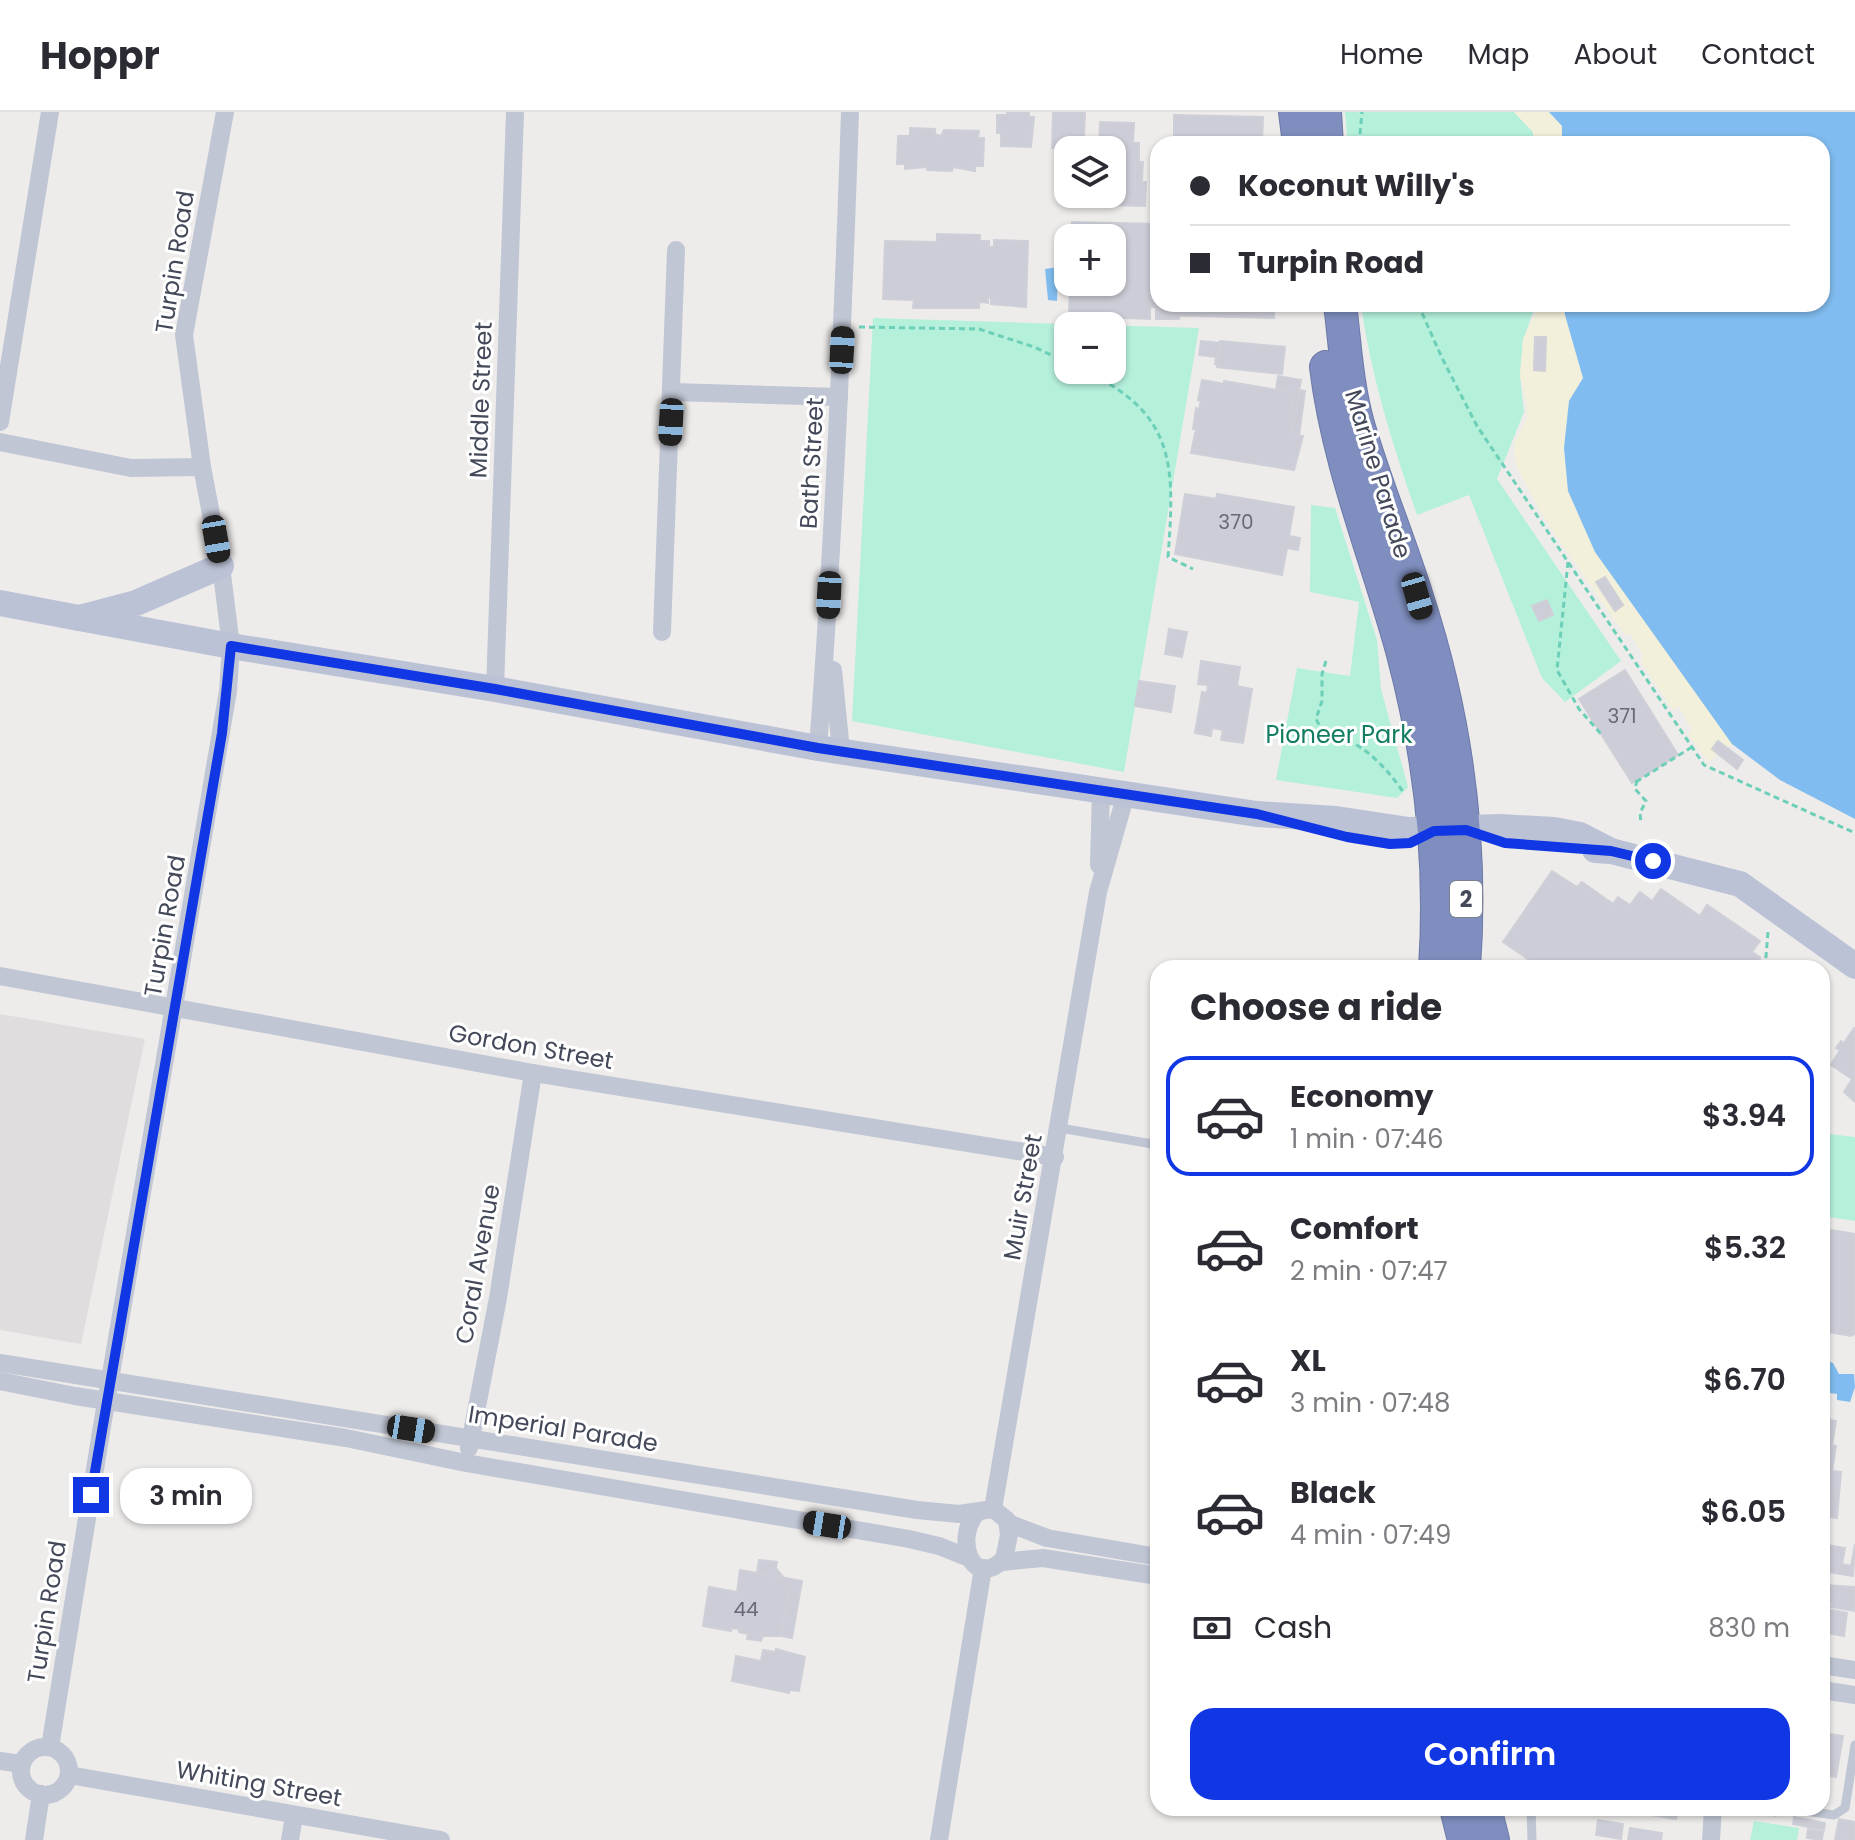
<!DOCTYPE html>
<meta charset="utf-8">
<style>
body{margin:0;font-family:Poppins,sans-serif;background:#f2f2f3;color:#2b2b33;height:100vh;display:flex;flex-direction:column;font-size:30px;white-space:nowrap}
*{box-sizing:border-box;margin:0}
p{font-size:26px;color:#7c7c81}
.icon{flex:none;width:44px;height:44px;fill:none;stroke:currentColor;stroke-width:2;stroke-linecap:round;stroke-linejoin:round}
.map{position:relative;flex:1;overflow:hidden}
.details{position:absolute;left:1150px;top:848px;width:680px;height:856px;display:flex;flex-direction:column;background:#fff;border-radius:24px;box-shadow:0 2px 6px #0004}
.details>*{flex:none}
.top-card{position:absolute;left:1150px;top:24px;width:680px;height:176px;border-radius:24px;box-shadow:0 2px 6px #0004;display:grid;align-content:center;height:176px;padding:0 40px;background:#fff}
.controls{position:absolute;left:1054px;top:24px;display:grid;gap:16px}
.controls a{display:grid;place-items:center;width:72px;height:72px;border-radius:16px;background:#fff;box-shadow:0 2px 6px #0004;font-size:40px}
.end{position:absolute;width:36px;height:36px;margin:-18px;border:10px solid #1037e3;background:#fff;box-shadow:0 0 0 4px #fff}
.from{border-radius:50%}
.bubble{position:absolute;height:56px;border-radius:24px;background:#fff;box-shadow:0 2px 6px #0004;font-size:26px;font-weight:600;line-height:56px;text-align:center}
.car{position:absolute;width:24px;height:48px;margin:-24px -12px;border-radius:10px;box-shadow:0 0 6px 2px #0007;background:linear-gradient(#222 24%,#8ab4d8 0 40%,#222 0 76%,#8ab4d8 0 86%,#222 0)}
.top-card b{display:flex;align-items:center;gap:28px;height:76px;font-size:30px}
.top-card b+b{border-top:2px solid #e1e1e2}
.top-card i{width:20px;height:20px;background:#2b2b33}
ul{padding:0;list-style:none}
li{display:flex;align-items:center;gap:24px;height:120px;margin:0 16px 12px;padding:0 24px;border:4px solid transparent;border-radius:24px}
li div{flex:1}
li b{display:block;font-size:30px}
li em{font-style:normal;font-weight:600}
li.selected{border-color:#1037e3}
li>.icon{width:72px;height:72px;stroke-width:1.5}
h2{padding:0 40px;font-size:36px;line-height:96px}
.pay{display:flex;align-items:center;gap:20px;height:88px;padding:0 40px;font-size:30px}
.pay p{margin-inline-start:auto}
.cta{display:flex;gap:16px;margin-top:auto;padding:16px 40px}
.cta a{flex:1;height:92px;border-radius:24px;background:#1037e3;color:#fff;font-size:32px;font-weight:600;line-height:92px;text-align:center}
header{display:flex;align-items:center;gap:48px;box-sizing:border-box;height:112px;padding:0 40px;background:#fff;border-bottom:2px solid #e1e1e2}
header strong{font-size:38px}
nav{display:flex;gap:44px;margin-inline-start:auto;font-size:28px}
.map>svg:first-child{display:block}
.education{fill:#dfdddd}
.green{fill:#b5f0db;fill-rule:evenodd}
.sand{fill:#f2f0da}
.water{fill:#80bcef}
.building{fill:#cdcdd7;stroke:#cfcfd8;stroke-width:2}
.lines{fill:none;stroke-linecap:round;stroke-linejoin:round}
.highway-casing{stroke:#6b79a9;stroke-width:34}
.path{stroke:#6ccfb7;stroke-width:3;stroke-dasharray:6 4;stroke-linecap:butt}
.lane{stroke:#c0c6d4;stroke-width:9}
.street{stroke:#c0c6d4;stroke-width:18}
.secondary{stroke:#bcc2d6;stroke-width:26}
.highway{stroke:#7f8ebe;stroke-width:32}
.route{stroke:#1037e3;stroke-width:10}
.labels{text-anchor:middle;stroke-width:6;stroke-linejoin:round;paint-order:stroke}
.number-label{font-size:20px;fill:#666a78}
.shield{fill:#fff;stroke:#7b808b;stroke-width:2}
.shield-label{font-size:22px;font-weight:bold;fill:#434959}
.street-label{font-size:24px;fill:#434959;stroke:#fff}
.park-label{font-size:24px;fill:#127d62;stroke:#fff}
</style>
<header>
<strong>Hoppr</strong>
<nav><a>Home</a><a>Map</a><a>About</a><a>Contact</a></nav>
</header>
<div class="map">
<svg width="1855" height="1728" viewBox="0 0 1855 1728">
<rect width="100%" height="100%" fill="#eeeceb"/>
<path class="education" d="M0,902L145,927L81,1232L0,1218Z"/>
<g class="green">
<path d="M1345,0H1514L1533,20V32H1348Z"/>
<path d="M1361,192H1536L1523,228L1520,264L1524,300L1497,367L1621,549L1565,590L1542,566L1469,383L1417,403C1393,334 1371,265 1361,192Z"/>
<path d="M873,206L1199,216L1124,660L852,609ZM1068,214H1112V258H1068Z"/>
<path d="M1311,393L1335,396L1377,528L1381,577L1408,675L1397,686L1276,668L1297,556L1350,564L1359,490L1310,480Z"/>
<path d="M1829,1022L1855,1025V1109L1822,1104V1069Z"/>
<path d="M1754,1709L1799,1716L1797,1728H1750Z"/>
</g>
<g class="sand">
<path d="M1514,0H1549L1562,14V32H1533V20Z"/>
<path d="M1536,192H1564L1565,204L1583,266L1569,290L1564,336L1568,379L1595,440L1732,631L1855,657V707L1780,668L1732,632L1708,650L1688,622L1692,619L1679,595L1673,598L1640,549L1643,544L1631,523H1625L1545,408L1516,354L1514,332L1527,305L1526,290L1520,264L1523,227L1536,201Z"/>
</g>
<g class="water">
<path d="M1549,0H1855V707L1780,668L1732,632L1595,440L1568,379L1564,336L1569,289L1583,266L1565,203L1564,192H1822V32H1562V14Z"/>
<path d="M1058,155L1057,189L1048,188L1045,157Z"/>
<path d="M1822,1247L1833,1251L1839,1262H1854L1855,1275L1850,1290L1837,1288V1282L1822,1280Z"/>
</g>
<g class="building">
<path d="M1007,0H1029V5H1034L1031,35L1001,34V21H997V3H1007Z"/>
<path d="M1053,0H1085L1084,25L1066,24V36H1052Z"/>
<path d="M1174,3L1263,5L1262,32H1174Z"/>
<path d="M1100,10L1134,11L1133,31H1139V50H1143L1142,70H1146L1145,94L1105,93V82H1112V38H1099Z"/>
<path d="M910,16L935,17V22L941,24L944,18L979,19L978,26H984L983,54H975V59L953,55L952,59L927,58V55L905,57V52H897L898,24H910Z"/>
<path d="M1072,110L1158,112L1159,203L1179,204V207H1156V195H1150V207L1069,204L1070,170H1112V126H1072Z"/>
<path d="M937,122L980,123V129H989V135H994V128L1028,129L1026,195L991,192V186H988V191L979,190V196H913L914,188L883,187L885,129L937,130Z"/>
<path d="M1160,192H1274V206L1159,203Z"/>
<path d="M1535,225H1546L1545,259L1534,258Z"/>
<path d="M1201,229L1220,231L1218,252H1215L1216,245L1199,243Z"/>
<path d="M1220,229L1285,235L1282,262L1217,255Z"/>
<path d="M1278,264L1301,268L1294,307L1289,306L1295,281L1276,278Z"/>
<path d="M1202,268L1224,272V269L1295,281L1289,306L1294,307L1292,322L1303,324L1294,358L1191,341L1196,317H1193L1196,296L1199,297L1201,289L1198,288Z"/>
<path d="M1300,278L1305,279L1299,324L1292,322Z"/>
<path d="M1185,382L1216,387L1217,382L1294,395L1289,424L1300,426L1298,438L1287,436L1282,463L1175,442Z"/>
<path d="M1605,465L1623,493L1615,499L1596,470Z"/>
<path d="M1547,488L1553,503L1539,509L1532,494Z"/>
<path d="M1169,517L1187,520L1182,545L1165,542Z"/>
<path d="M1201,549L1240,555L1237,574L1252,577L1243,631L1221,628L1223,618L1212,616L1211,624L1195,621L1202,580L1207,581L1208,573L1198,572Z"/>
<path d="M1625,558L1678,643L1632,671L1579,587Z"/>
<path d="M1139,569L1175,574L1171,600L1135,594Z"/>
<path d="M1718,629L1743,648L1737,657L1712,637Z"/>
<path d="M1552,759L1577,775L1582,770L1613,792L1618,785L1630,793L1640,780L1652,789L1661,777L1700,804L1707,793L1760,829L1752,840L1760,845L1759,856H1533L1535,852L1503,830Z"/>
<path d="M1854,916L1855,917V990L1844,980L1852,967L1831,953L1840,938L1836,936L1841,929L1844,931Z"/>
<path d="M1831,1118L1855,1122V1222L1851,1224L1822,1219V1125Z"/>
<path d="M1822,1306L1836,1309L1832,1333L1836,1334L1832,1359L1841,1360L1837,1406L1822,1404Z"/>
<path d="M1822,1432L1845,1436L1842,1452L1851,1454L1855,1432L1853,1464L1822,1459Z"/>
<path d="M759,1448L777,1450L776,1456L783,1465L757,1461Z"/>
<path d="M740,1458L791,1467L781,1524H763L761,1529L747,1527L748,1522L739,1520V1517L731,1516V1519L703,1514L709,1475L737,1480Z"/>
<path d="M791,1467L802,1469L792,1526L781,1524Z"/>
<path d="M1822,1469L1826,1470V1473L1855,1475V1499L1831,1495L1832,1491L1823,1489L1822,1493Z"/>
<path d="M1822,1496L1847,1501L1844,1524L1822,1520Z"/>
<path d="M776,1537L805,1545L799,1579L789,1578V1581L732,1569L736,1544L761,1549L763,1538L775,1540Z"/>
<path d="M1829,1622L1843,1624L1836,1665L1822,1663V1627L1828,1626Z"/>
<path d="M1611,1696H1678L1676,1707Z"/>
<path d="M1794,1705L1825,1711L1824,1718L1793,1712Z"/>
<path d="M1839,1707L1855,1710V1728H1835Z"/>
<path d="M1598,1708L1623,1712L1621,1727L1596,1723Z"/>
<path d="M1630,1716L1662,1721L1661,1728H1628Z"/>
<path d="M1808,1717L1823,1720L1822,1728L1807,1726Z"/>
</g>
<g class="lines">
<g class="highway-casing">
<g id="highway">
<path d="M1295,0L1299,32"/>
<path d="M1325,0L1327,32"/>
<path d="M1340,192C1345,232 1347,273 1358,312C1375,371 1399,427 1417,485C1456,604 1473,730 1464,856"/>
<path d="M1326,255C1338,354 1377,446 1403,542C1430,644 1442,752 1435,856"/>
<path d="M1456,1696L1464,1728"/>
<path d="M1485,1696L1493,1728"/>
</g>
</g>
<g class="path">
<path d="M1359,32L1362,0"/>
<path d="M1418,192L1442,246L1477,314L1704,653L1855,721"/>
<path d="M859,215L979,217L1034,235L1068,251"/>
<path d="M1083,258C1176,301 1175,353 1168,445L1193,457"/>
<path d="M1568,450L1557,558L1579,597L1601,622"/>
<path d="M1326,549L1322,562V589L1316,607L1323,620C1359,627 1383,651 1404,681"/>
<path d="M1637,668L1635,677L1646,689L1640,701L1641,711"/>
<path d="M1636,670L1692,635"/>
<path d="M1765,856L1768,820"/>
</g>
<g class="lane">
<path d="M1060,1016L1158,1033"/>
<path d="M1531,1696L1532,1728"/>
<path d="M1775,1700L1785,1696L1834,1703L1845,1696L1855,1633"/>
</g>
<g class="street">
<path d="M673,280L839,285"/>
<path d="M0,310L50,0"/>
<path d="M0,330L131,356L202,355"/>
<path d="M662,520L676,138"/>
<path d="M833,558L841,639"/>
<path d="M495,577L515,0"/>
<path d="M818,636C834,424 843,212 850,0"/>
<path d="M1099,753L1101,678"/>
<path d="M0,864L533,961L1055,1045"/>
<path d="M0,1251L917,1398L959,1402L993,1397L1007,1408L1009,1423L1004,1447C971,1479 954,1424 977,1401"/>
<path d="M0,1269L75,1284L346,1326L466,1351L909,1427L939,1434L969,1446"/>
<path d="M469,1336L498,1186L533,961"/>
<path d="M993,1397L1098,780L1126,682"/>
<path d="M1008,1411L1047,1426L1158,1445"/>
<path d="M1001,1450L1043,1446L1158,1464"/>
<path d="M1822,1553L1855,1558"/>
<path d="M1822,1578L1855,1583"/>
<path d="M50,1635L101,1320L228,579L231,534L221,454L202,355L184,223L225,0"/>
<circle cx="45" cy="1659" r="24"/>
<path d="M0,1649L22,1652"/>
<path d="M69,1663L441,1728"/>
<path d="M34,1728L41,1682"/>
<path d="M290,1728L294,1704"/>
<path d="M939,1728L983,1456"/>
<path d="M1711,1728L1713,1696"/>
</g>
<g class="secondary">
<path d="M0,491L79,506L136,491L221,454"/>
<path d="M79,506L231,534L495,577L818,636L1257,702L1336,707L1409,718L1501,715L1554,718L1580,723L1611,739"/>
<path d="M1595,738L1611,739L1740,772L1855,854"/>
</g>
<use href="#highway" class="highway"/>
</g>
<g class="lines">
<path class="route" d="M91,1383L222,621L231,534L495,577L818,636L1257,702L1347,725L1390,732L1410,731L1434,719L1466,718L1505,731L1611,739L1653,749"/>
</g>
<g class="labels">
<g class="number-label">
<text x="1236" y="417">370</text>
<text x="1622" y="611">371</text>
<text x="746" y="1504">44</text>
</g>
<rect class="shield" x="1450" y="769" width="32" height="36" rx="6"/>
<g class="shield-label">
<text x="1466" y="795">2</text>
</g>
<g class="street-label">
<text transform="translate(175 150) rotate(-81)" y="8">Turpin Road</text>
<text transform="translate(481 288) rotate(-88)" y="8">Middle Street</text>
<text transform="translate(812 351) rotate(-87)" y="8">Bath Street</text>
<text transform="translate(1378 362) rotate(73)" y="8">Marine Parade</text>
<text transform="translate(165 814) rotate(-80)" y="8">Turpin Road</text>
<text transform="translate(531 935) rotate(10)" y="8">Gordon Street</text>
<text transform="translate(1023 1085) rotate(-80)" y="8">Muir Street</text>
<text transform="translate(478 1152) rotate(-80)" y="8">Coral Avenue</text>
<text transform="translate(563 1317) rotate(9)" y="8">Imperial Parade</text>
<text transform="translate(47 1500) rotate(-81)" y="8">Turpin Road</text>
<text transform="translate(259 1672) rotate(10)" y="8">Whiting Street</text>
</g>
<g class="park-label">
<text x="1339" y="631">Pioneer Park</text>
</g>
</g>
</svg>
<div class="controls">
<a><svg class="icon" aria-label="layers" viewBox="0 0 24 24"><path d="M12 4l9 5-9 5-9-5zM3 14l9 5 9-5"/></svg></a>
<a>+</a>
<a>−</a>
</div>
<i class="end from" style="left:1653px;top:749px"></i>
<i class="end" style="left:91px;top:1383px"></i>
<div class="bubble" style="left:120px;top:1356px;width:132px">3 min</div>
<i class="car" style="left:842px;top:238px;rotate:3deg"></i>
<i class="car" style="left:671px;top:310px;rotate:183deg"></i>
<i class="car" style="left:216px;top:427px;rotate:170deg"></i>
<i class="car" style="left:829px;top:483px;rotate:183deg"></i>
<i class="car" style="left:1417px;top:484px;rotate:164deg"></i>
<i class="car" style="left:411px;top:1317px;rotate:99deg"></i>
<i class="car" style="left:827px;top:1413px;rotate:279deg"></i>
<div class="top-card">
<b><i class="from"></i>Koconut Willy's</b>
<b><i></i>Turpin Road</b>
</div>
<section class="details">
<h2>Choose a ride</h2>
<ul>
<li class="selected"><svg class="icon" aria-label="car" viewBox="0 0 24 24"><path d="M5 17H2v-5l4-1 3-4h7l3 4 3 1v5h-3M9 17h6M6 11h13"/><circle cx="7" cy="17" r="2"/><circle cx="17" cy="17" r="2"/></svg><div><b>Economy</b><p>1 min · 07:46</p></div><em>$3.94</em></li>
<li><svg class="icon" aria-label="car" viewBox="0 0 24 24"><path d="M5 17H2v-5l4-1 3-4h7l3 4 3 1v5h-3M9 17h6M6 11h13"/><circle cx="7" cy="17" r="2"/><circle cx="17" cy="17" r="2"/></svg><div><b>Comfort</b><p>2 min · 07:47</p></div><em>$5.32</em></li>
<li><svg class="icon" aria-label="car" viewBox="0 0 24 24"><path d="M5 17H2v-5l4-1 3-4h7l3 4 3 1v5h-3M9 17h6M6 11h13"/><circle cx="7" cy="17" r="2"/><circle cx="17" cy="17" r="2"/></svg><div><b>XL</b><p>3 min · 07:48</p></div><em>$6.70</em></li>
<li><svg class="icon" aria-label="car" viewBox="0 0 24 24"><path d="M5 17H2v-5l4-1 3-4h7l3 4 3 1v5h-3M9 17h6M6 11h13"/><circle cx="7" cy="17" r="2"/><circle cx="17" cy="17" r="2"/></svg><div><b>Black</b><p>4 min · 07:49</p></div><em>$6.05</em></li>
</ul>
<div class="pay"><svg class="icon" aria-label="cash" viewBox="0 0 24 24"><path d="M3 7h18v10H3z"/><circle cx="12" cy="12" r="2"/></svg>Cash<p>830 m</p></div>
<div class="cta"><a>Confirm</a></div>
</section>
</div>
